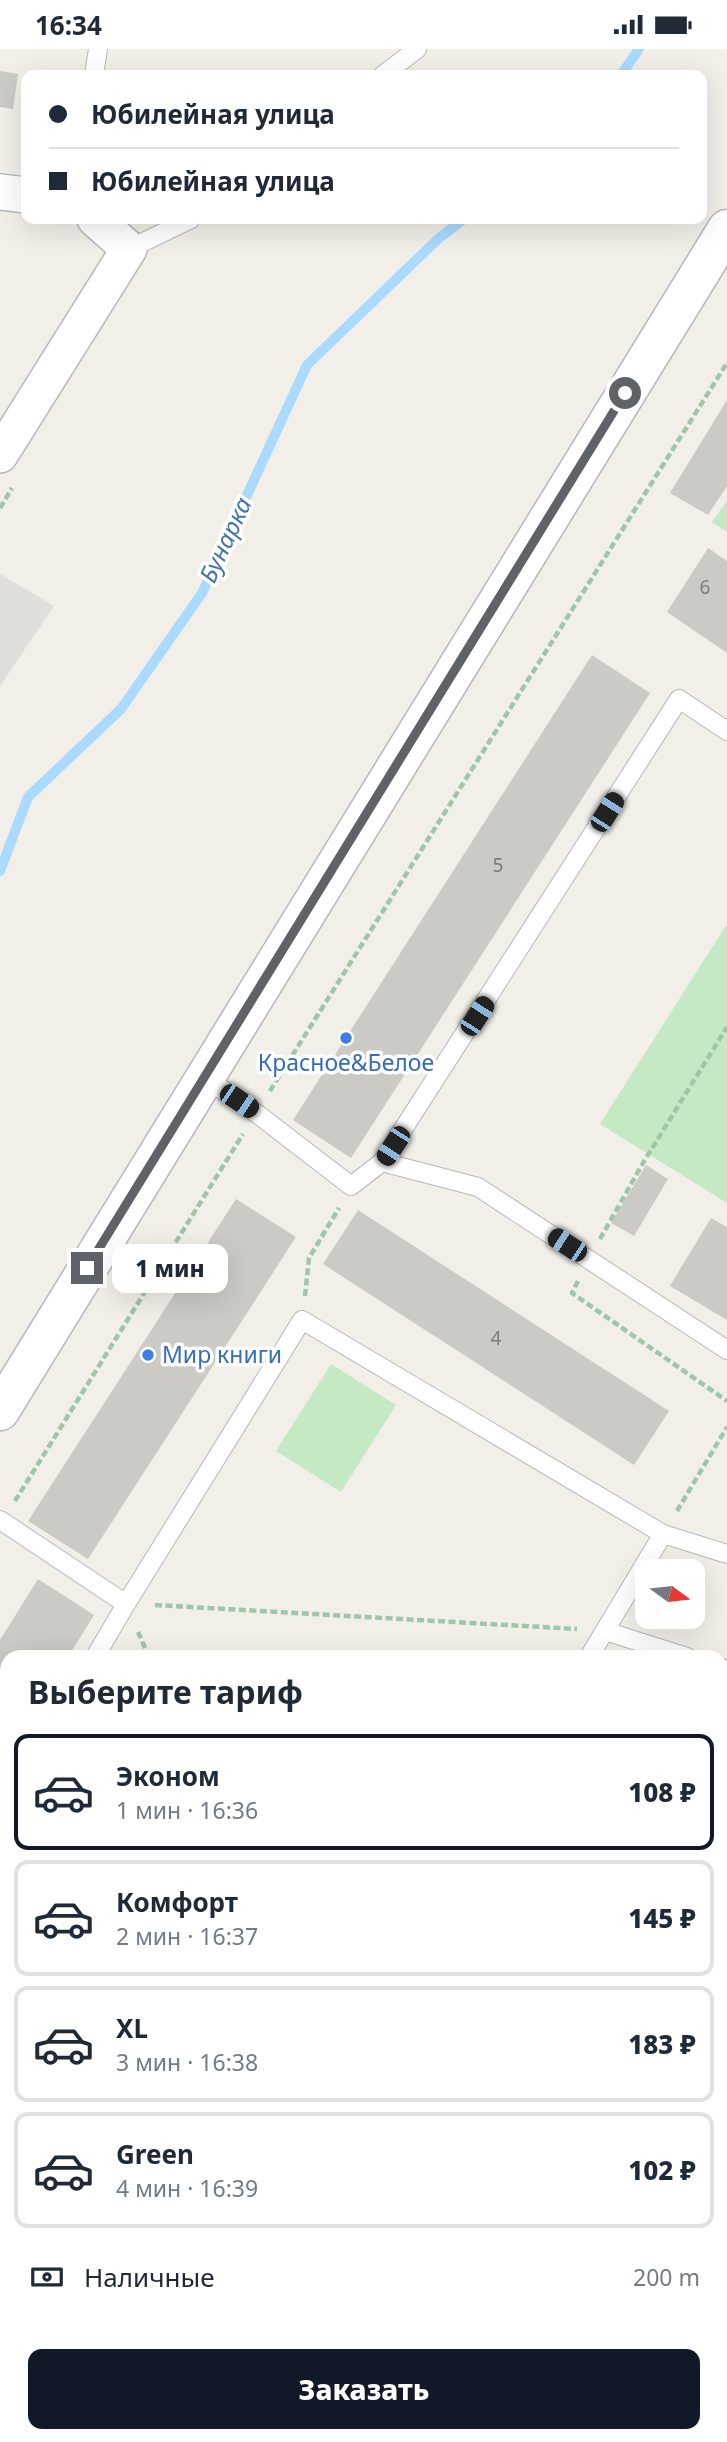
<!DOCTYPE html>
<html lang="ru">
<meta charset="utf-8">
<style>
body{margin:0;font-family:"Noto Sans",sans-serif;background:#f2f2f3;color:#1f2937;height:100vh;display:flex;flex-direction:column;font-size:26px;white-space:nowrap}
*{box-sizing:border-box;margin:0}
p{font-size:23px;color:#747a83}
.icon{flex:none;width:38px;height:38px;fill:none;stroke:currentColor;stroke-width:2;stroke-linecap:round;stroke-linejoin:round}
.map{position:relative;flex:1;overflow:hidden}
.panel{position:absolute;left:0px;top:1601px;width:728px;height:793px;display:flex;flex-direction:column;background:#fff;border-radius:21px 21px 0 0;box-shadow:0 7px 28px #0002}
.panel>*{flex:none}
.hud{position:absolute;left:21px;top:21px;width:686px;height:154px;border-radius:14px;box-shadow:0 7px 28px #0002;display:grid;align-content:center;height:154px;padding:0 28px;background:#fff}
.needle{width:46px;rotate:105deg}
.fabs{position:absolute;left:635px;top:1510px;display:grid;gap:14px}
.fabs a{display:grid;place-items:center;width:70px;height:70px;border-radius:14px;background:#fff;box-shadow:0 7px 28px #0002;font-size:35px}
.end{position:absolute;width:32px;height:32px;margin:-16px;border:9px solid #5f6368;background:#fff;box-shadow:0 0 0 4px #fff}
.from{border-radius:50%}
.bubble{position:absolute;height:49px;border-radius:14px;background:#fff;box-shadow:0 7px 28px #0002;font-size:23px;font-weight:800;line-height:49px;text-align:center}
.car{position:absolute;width:21px;height:42px;margin:-21px -10px;border-radius:9px;box-shadow:0 0 5px 2px #0007;background:linear-gradient(#222 24%,#8ab4d8 0 40%,#222 0 76%,#8ab4d8 0 86%,#222 0)}
.hud b{display:flex;align-items:center;gap:24px;height:66px;font-size:26px}
.hud b+b{border-top:2px solid #e0e1e3}
.hud i{width:18px;height:18px;background:#1f2937}
ul{padding:0;list-style:none}
li{display:flex;align-items:center;gap:21px;height:116px;margin:0 14px 10px;padding:0 14px;border:4px solid #e0e1e3;border-radius:14px}
li div{flex:1}
li b{display:block;font-size:26px}
li em{font-style:normal;font-weight:800}
li.current{border-color:#111827}
li>.icon{width:63px;height:63px;stroke-width:1.5}
h2{padding:0 28px;font-size:32px;line-height:84px}
.pay{display:flex;align-items:center;gap:18px;height:77px;padding:0 28px;font-size:26px}
.pay p{margin-inline-start:auto}
.button{display:flex;gap:14px;margin-top:auto;padding:14px 28px}
.button a{flex:1;height:80px;border-radius:14px;background:#111827;color:#fff;font-size:28px;font-weight:800;line-height:80px;text-align:center}
.status{display:flex;justify-content:space-between;align-items:center;height:49px;padding:0 35px;background:#fff;direction:ltr}
.status svg{height:19px;fill:currentColor}
.map>svg:first-child{display:block}
.industrial{fill:#e0deda}
.green{fill:#c5e8c5}
.lines{fill:none;stroke-linecap:round;stroke-linejoin:round}
.stream{stroke:#aadaff;stroke-width:10}
.building{fill:#cccac5}
.service-casing{stroke:#b5b8bc;stroke-width:20}
.minor-casing{stroke:#b5b8bc;stroke-width:38}
.tertiary-casing{stroke:#b5b8bc;stroke-width:41}
.secondary-casing{stroke:#b6babf;stroke-width:41}
.path{stroke:#9cc7a9;stroke-width:4.5;stroke-dasharray:7 3.5;stroke-linecap:butt}
.service{stroke:#fff;stroke-width:18}
.minor{stroke:#fff;stroke-width:35}
.tertiary{stroke:#fff;stroke-width:38}
.secondary{stroke:#fff;stroke-width:38}
.route{stroke:#5f6368;stroke-width:9}
.shop-dot{fill:#3f7fe0;stroke:#fff;stroke-width:2.5}
.labels{text-anchor:middle;stroke-width:7;stroke-linejoin:round;paint-order:stroke}
.number-label{font-size:19px;fill:#7a7d7f}
.shop-label{font-size:23px;fill:#366cbe;stroke:#fff}
.water-label{font-size:24px;font-style:italic;fill:#4174aa;stroke:#fff}
</style>
<div class="status"><b>16:34</b><svg viewBox="0 0 49 12"><path d="M0 12V9h3v3zM5 12V6h3v6zM10 12V3h3v9zM15 12V0h3v12zM26 1h20v11H26zM47 4h2v5h-2z"/></svg></div>
<div class="map">
<svg width="727" height="2393" viewBox="0 0 727 2393">
<rect width="100%" height="100%" fill="#f1efe8"/>
<path class="industrial" d="M0,525L54,557L0,637Z"/>
<g class="green">
<path d="M727,452V483L712,473Z"/>
<path d="M727,875V1154L600,1075Z"/>
<path d="M331,1315L396,1356L341,1443L276,1402Z"/>
</g>
<g class="lines">
<g class="stream">
<path d="M621,26L639,0"/>
<path d="M0,822L28,748L121,660L202,544L307,316L438,190L464,170"/>
</g>
</g>
<g class="building">
<path d="M0,22L18,25L13,60L0,58Z"/>
<path d="M727,351V437L708,466L670,444Z"/>
<path d="M708,499L727,512V604L667,563Z"/>
<path d="M592,606L650,644L351,1109L293,1071Z"/>
<path d="M646,1116L668,1130L634,1187L611,1174Z"/>
<path d="M236,1150L296,1188L88,1510L28,1472Z"/>
<path d="M358,1161L669,1362L634,1416L323,1215Z"/>
<path d="M711,1169L727,1178V1271L670,1237Z"/>
<path d="M38,1530L94,1566L68,1608H7V1707L0,1719V1591Z"/>
<path d="M721,1705L727,1707V1784L721,1782Z"/>
<path d="M0,1997L7,2002V2087L0,2082Z"/>
<path d="M721,2023L727,2025V2102L721,2100Z"/>
<path d="M721,2339L727,2341V2393H649L632,2388L721,2387Z"/>
</g>
<g class="lines">
<g class="service-casing">
<g id="service">
<path d="M94,26L98,0"/>
<path d="M383,26L417,0"/>
<path d="M129,200L191,170"/>
<path d="M204,1028L256,1064L351,1137L382,1113L679,650L727,682"/>
<path d="M382,1113L478,1138L727,1301"/>
<path d="M0,1471L126,1555"/>
<path d="M663,1485L727,1505"/>
<path d="M605,1582L687,1608"/>
<path d="M95,1608L126,1555L302,1271L663,1485L589,1608"/>
<path d="M721,1619L727,1621"/>
<path d="M0,1777L7,1765"/>
<path d="M0,1929L7,1934"/>
<path d="M721,2126L727,2128"/>
<path d="M721,2278L727,2280"/>
</g>
</g>
<g class="minor-casing">
<g id="minor">
<path d="M0,143L26,146"/>
<path d="M0,406L129,200L95,170"/>
</g>
</g>
<g class="tertiary-casing">
<path id="tertiary" d="M0,1362L727,180"/>
</g>
<g class="secondary-casing">
<g id="secondary">
<path d="M0,2265L7,2271"/>
<path d="M144,2387L152,2393"/>
</g>
</g>
<g class="path">
<path d="M0,459L12,439"/>
<path d="M270,1042L727,314"/>
<path d="M600,1190L643,1114L727,978"/>
<path d="M578,1232L572,1244L727,1352"/>
<path d="M305,1247L309,1209L339,1159"/>
<path d="M15,1452L243,1085"/>
<path d="M677,1462L727,1378"/>
<path d="M155,1556L577,1580"/>
<path d="M138,1583L149,1608"/>
<path d="M0,1887H7"/>
<path d="M721,1942H727"/>
<path d="M0,2184L7,2190"/>
<path d="M0,2324L7,2329"/>
<path d="M85,2387L93,2393"/>
<path d="M253,2387L261,2393"/>
</g>
<use href="#service" class="service"/>
<use href="#minor" class="minor"/>
<use href="#tertiary" class="tertiary"/>
<use href="#secondary" class="secondary"/>
</g>
<g class="lines">
<path class="route" d="M87,1219L625,344"/>
</g>
<g class="shop-dot">
<circle cx="346" cy="989" r="7"/>
<circle cx="148" cy="1306" r="7"/>
</g>
<g class="labels">
<g class="number-label">
<text x="705" y="545">6</text>
<text x="498" y="823">5</text>
<text x="496" y="1296">4</text>
</g>
<g class="shop-label">
<text x="346" y="1022">Красное&amp;Белое</text>
<text x="162" y="1314" text-anchor="start">Мир книги</text>
</g>
<g class="water-label">
<text transform="translate(226 491) rotate(-65)" y="8">Бунарка</text>
</g>
</g>
</svg>
<div class="fabs">
<a><svg class="needle" viewBox="-14 -14 28 28"><path d="M0-13l5 13h-10z" fill="#e53935"/><path d="M0 13l5-13h-10z" fill="#747a83"/></svg></a>
</div>
<i class="end from" style="left:625px;top:344px"></i>
<i class="end" style="left:87px;top:1219px"></i>
<div class="bubble" style="left:112px;top:1195px;width:116px">1 мин</div>
<i class="car" style="left:607px;top:763px;rotate:32deg"></i>
<i class="car" style="left:477px;top:967px;rotate:33deg"></i>
<i class="car" style="left:239px;top:1052px;rotate:124deg"></i>
<i class="car" style="left:393px;top:1097px;rotate:213deg"></i>
<i class="car" style="left:567px;top:1196px;rotate:303deg"></i>
<div class="hud">
<b><i class="from"></i>Юбилейная улица</b>
<b><i></i>Юбилейная улица</b>
</div>
<section class="panel">
<h2>Выберите тариф</h2>
<ul>
<li class="current"><svg class="icon" aria-label="car" viewBox="0 0 24 24"><path d="M5 17H2v-5l4-1 3-4h7l3 4 3 1v5h-3M9 17h6M6 11h13"/><circle cx="7" cy="17" r="2"/><circle cx="17" cy="17" r="2"/></svg><div><b>Эконом</b><p>1 мин · 16:36</p></div><em>108 ₽</em></li>
<li><svg class="icon" aria-label="car" viewBox="0 0 24 24"><path d="M5 17H2v-5l4-1 3-4h7l3 4 3 1v5h-3M9 17h6M6 11h13"/><circle cx="7" cy="17" r="2"/><circle cx="17" cy="17" r="2"/></svg><div><b>Комфорт</b><p>2 мин · 16:37</p></div><em>145 ₽</em></li>
<li><svg class="icon" aria-label="car" viewBox="0 0 24 24"><path d="M5 17H2v-5l4-1 3-4h7l3 4 3 1v5h-3M9 17h6M6 11h13"/><circle cx="7" cy="17" r="2"/><circle cx="17" cy="17" r="2"/></svg><div><b>XL</b><p>3 мин · 16:38</p></div><em>183 ₽</em></li>
<li><svg class="icon" aria-label="car" viewBox="0 0 24 24"><path d="M5 17H2v-5l4-1 3-4h7l3 4 3 1v5h-3M9 17h6M6 11h13"/><circle cx="7" cy="17" r="2"/><circle cx="17" cy="17" r="2"/></svg><div><b>Green</b><p>4 мин · 16:39</p></div><em>102 ₽</em></li>
</ul>
<div class="pay"><svg class="icon" aria-label="cash" viewBox="0 0 24 24"><path d="M3 7h18v10H3z"/><circle cx="12" cy="12" r="2"/></svg>Наличные<p>200 m</p></div>
<div class="button"><a>Заказать</a></div>
</section>
</div>
